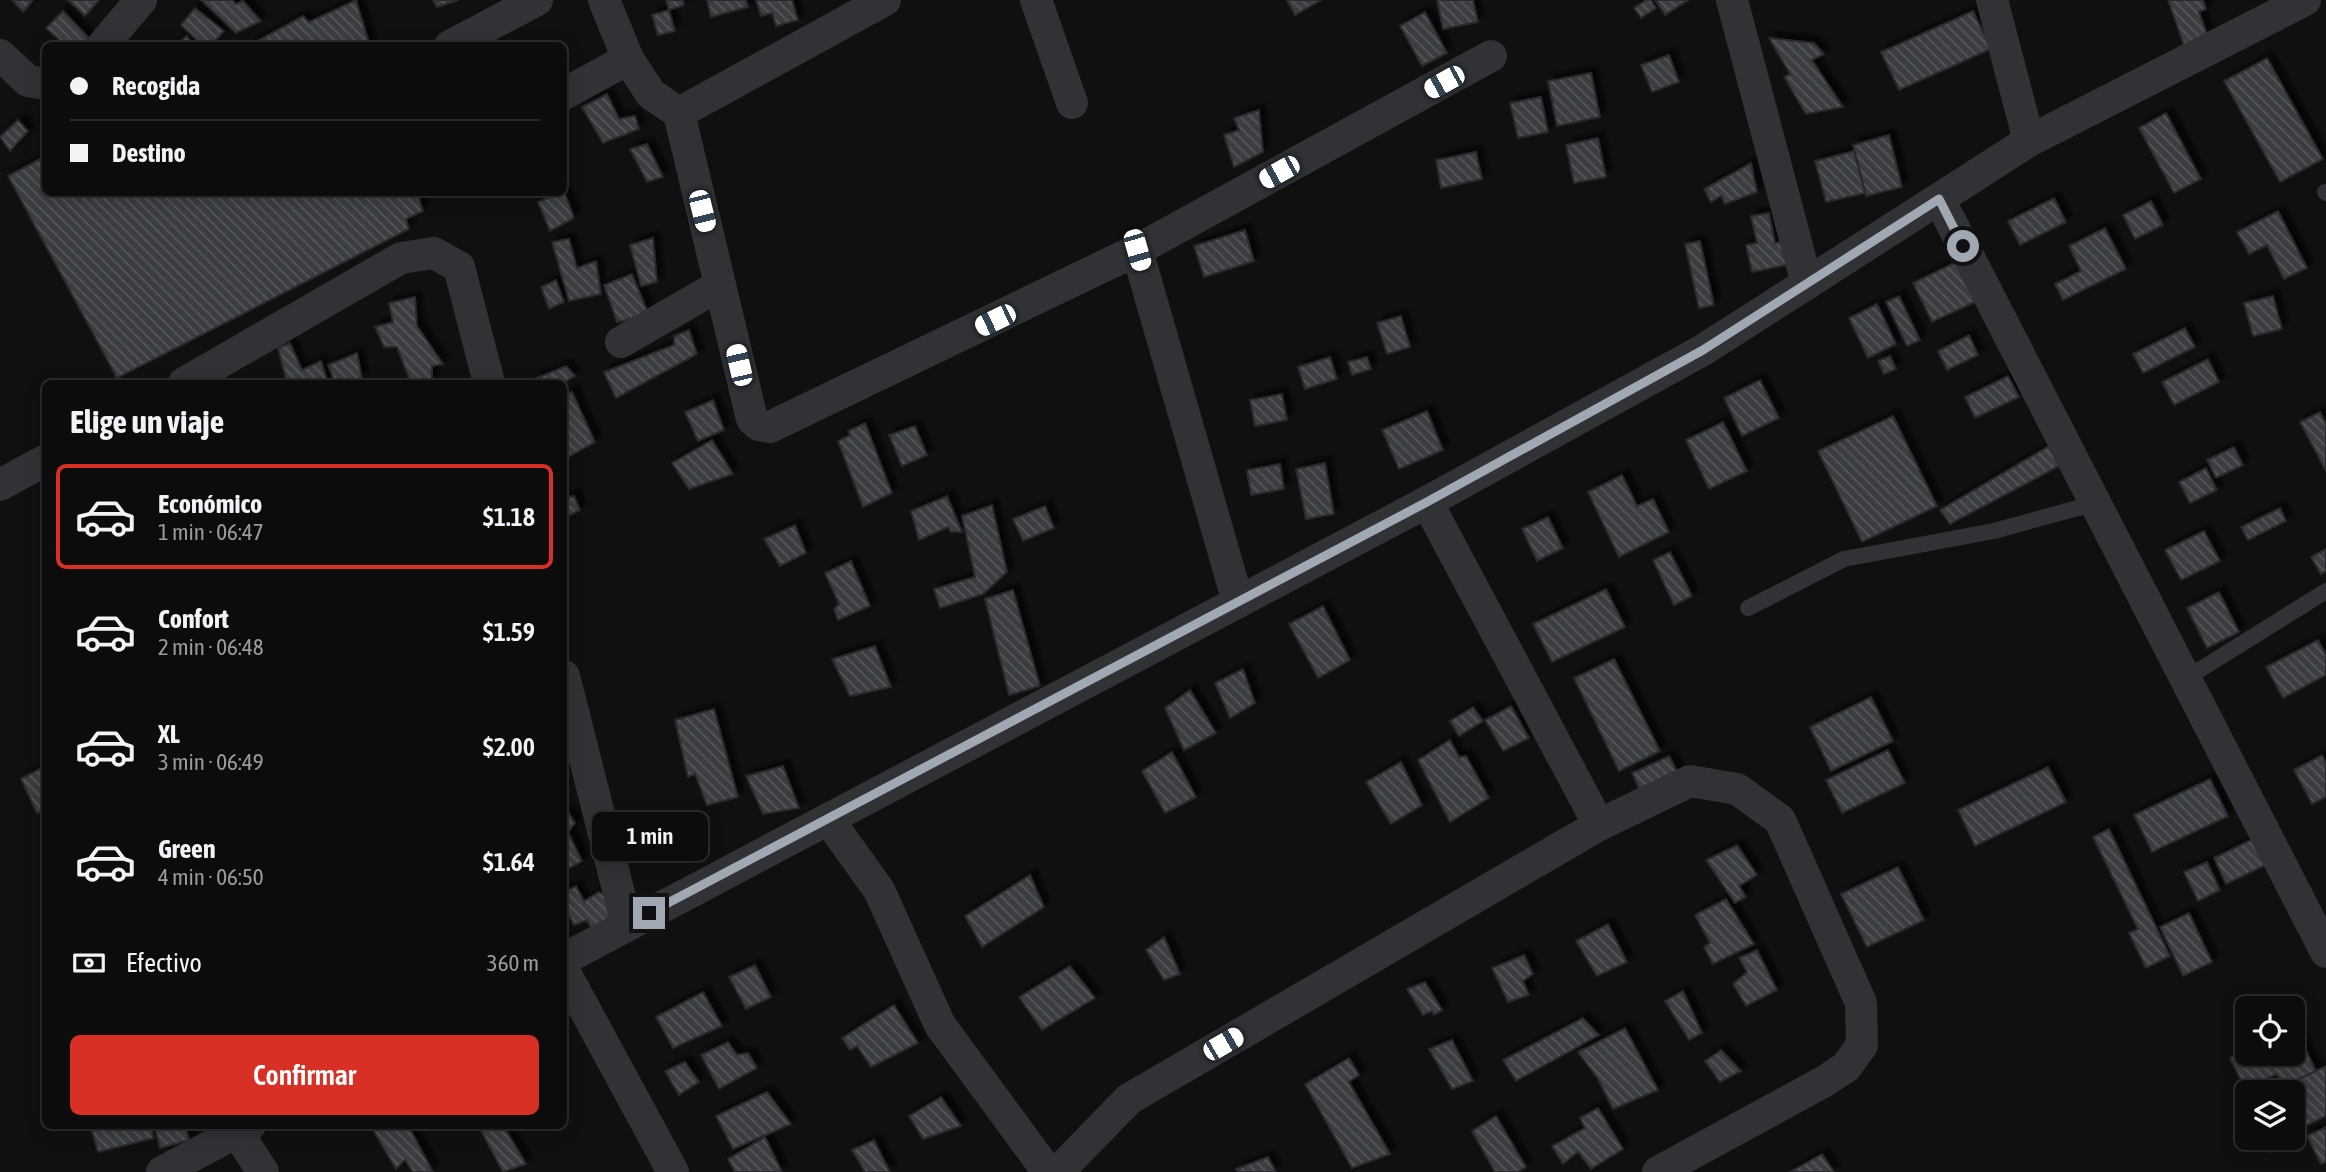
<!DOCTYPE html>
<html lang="es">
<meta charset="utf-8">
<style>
body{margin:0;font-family:"Asap Condensed",sans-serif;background:#151516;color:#f1f3f6;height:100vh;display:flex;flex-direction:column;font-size:26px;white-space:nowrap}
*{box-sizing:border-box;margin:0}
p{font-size:23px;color:#9a9b9d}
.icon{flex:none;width:38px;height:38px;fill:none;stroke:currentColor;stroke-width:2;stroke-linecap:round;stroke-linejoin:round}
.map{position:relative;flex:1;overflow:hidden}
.details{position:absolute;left:42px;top:380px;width:525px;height:749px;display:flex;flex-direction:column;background:#0c0c0d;border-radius:10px;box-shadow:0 4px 18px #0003,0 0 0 2px #2c2c2e}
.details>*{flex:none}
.hud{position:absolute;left:42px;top:42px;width:525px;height:154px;border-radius:10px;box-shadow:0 4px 18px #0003,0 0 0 2px #2c2c2e;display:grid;align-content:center;height:154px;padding:0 28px;background:#0c0c0d}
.tools{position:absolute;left:2235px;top:996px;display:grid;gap:14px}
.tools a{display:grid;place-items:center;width:70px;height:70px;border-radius:10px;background:#0c0c0d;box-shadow:0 4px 18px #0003,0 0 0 2px #2c2c2e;font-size:35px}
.end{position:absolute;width:32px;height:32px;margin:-16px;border:9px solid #9fa8b3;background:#111;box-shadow:0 0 0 4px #111}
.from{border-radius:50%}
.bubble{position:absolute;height:49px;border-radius:10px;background:#0c0c0d;box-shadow:0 4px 18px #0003,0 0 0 2px #2c2c2e;font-size:23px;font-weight:600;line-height:49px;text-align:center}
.car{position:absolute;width:21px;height:42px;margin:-21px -10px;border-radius:9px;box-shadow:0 0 5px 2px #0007;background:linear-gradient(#fff 24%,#345 0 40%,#fff 0 76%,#345 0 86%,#fff 0)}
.hud b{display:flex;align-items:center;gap:24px;height:66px;font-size:26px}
.hud b+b{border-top:2px solid #2c2c2e}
.hud i{width:18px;height:18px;background:#f1f3f6}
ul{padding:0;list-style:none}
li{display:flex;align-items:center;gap:21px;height:105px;margin:0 14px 10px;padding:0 14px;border:4px solid transparent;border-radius:10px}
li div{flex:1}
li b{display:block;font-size:26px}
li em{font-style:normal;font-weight:600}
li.current{border-color:#d93025}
li>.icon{width:63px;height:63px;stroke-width:1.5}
h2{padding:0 28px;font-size:32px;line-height:84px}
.pay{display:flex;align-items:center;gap:18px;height:77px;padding:0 28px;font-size:26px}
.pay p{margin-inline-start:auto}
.button{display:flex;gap:14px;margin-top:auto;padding:14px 28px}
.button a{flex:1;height:80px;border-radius:10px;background:#d93025;color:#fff;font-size:28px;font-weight:600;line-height:80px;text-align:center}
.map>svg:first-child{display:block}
.building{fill:url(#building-back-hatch);stroke:#292a2d;stroke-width:2;filter:url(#shadow)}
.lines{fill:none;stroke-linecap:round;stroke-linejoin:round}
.service{stroke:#303236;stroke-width:16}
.minor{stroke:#303236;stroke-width:32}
.route{stroke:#9fa8b3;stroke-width:9}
</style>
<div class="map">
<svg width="2326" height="1172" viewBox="0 0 2326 1172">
<defs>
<pattern id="building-back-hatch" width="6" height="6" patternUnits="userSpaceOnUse" patternTransform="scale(1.75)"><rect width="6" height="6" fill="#3b3e41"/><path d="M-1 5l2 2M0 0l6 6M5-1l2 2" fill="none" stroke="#54575a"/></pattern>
<filter id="shadow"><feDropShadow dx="6" dy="-6" stdDeviation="2" flood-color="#0009"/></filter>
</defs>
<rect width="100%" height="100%" fill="#101011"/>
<g class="building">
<path d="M12,0H33L23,12Z"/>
<path d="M68,0H99L85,16Z"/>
<path d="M201,0H232L236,4L243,1L261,21L236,33Z"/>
<path d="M356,0L370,46H248L303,16L309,22Z"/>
<path d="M433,0H459L437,7Z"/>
<path d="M666,0H683L684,5L669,10Z"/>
<path d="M707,0H746L748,7L711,17Z"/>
<path d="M756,0H792L798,20L776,26L772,13L761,16Z"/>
<path d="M1287,0H1321L1295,15Z"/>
<path d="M1437,0H1473L1478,22L1443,29Z"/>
<path d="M1646,0H1651L1656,8L1641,18L1634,8Z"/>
<path d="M1655,0H1688L1665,15Z"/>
<path d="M2168,0H2203L2206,9L2199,12L2209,40L2185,48Z"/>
<path d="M195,8L224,31L210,46H203L181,25Z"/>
<path d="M669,10L675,31L658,35L652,15Z"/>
<path d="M63,11L89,38L82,46H66L46,28Z"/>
<path d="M1973,11L1991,49L1899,90L1881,52Z"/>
<path d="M1425,12L1447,53L1422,66L1400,26Z"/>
<path d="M187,36L194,46H174Z"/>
<path d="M1769,38L1814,43L1824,54L1812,60L1843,107L1806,114L1784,77L1790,74Z"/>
<path d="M1669,55L1679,82L1652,92L1641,65Z"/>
<path d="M2267,58L2323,159L2280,182L2224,81Z"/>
<path d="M1591,73L1600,117L1557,126L1548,81Z"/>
<path d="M607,94L619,119L635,116L639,129L603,143L582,107Z"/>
<path d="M1541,97L1548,132L1518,138L1510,103Z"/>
<path d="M1259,110L1263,152L1234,167L1224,135L1239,130L1234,118Z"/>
<path d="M2166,113L2201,179L2174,193L2139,128Z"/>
<path d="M18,120L28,131L10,151L0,137Z"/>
<path d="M1889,135L1902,187L1866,196L1853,145Z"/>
<path d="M1598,138L1606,177L1574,183L1566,145Z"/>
<path d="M647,144L663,177L647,182L630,149Z"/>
<path d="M1854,151L1865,193L1826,202L1815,161Z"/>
<path d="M1476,152L1482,179L1441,188L1436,160Z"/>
<path d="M46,156V192H417L423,211L406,219L409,229L117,378L8,176Z"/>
<path d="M1751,163L1757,192L1725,204L1721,196L1711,202L1704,189Z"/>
<path d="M564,191L574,218L550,231L538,202Z"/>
<path d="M2054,198L2066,222L2020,245L2008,221Z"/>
<path d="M2151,201L2163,225L2135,239L2123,215Z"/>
<path d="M2278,211L2307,268L2284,279L2267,245L2249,254L2237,232Z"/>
<path d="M1769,213L1775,243L1786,241L1791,264L1752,272L1746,245L1757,243L1751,216Z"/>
<path d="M2105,228L2126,269L2063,300L2055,284L2081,271L2069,246Z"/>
<path d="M1245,230L1254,261L1204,277L1194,246Z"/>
<path d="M653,238L657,282L641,286L630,245Z"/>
<path d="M569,239L577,268L596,261L601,294L569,301L552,242Z"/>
<path d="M1700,241L1714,305L1699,308L1685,244Z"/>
<path d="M1958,261L1977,301L1932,322L1913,283Z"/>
<path d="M632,274L649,315L617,322L604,285Z"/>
<path d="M556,280L564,302L549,309L541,287Z"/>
<path d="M1899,296L1920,340L1907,346L1886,302Z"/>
<path d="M2273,296L2282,329L2253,336L2244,303Z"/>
<path d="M415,297L417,326L443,364L432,366V382L411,383L397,347H384L375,327L393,322L389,303Z"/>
<path d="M1877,304L1896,344L1868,358L1849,318Z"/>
<path d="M1401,316L1410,347L1387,354L1377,323Z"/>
<path d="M2185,328L2195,347L2143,373L2133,354Z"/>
<path d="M689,330L697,354L616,398L604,372L674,345V336Z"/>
<path d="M1969,335L1978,355L1947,370L1938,351Z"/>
<path d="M290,343L302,370L321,361L328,383H287L278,348Z"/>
<path d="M357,353L362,378L345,383H335L328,365Z"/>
<path d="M1890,356L1896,369L1884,374L1878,361Z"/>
<path d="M1330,357L1337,379L1305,389L1298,367Z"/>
<path d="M1367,357L1371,369L1352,375L1348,362Z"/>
<path d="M2208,359L2219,382L2174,405L2162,382Z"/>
<path d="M566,366L575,376L563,383H535L534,379Z"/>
<path d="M2008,376L2019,397L1975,418L1965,397Z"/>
<path d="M1760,380L1779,418L1742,436L1724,398Z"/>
<path d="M572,392L595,442L568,457L564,451V395Z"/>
<path d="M1282,394L1287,420L1255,426L1250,400Z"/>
<path d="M713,400L724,430L698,441L685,412Z"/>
<path d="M1427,411L1443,450L1399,469L1382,430Z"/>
<path d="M2320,412L2326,424V471L2300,422Z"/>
<path d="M1893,416L1937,506L1862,542L1818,451Z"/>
<path d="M1723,422L1747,471L1709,489L1686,440Z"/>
<path d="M865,423L892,493L863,507L838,441L850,435L848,431Z"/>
<path d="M915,426L927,455L902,466L889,435Z"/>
<path d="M712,440L733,474L689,489L672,463Z"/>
<path d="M2049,446L2059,466L1950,524L1940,510Z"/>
<path d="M2234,447L2243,465L2216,478L2207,460Z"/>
<path d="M1325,463L1334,514L1306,519L1296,469Z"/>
<path d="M1280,464L1284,489L1251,495L1247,470Z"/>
<path d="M2206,468L2217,490L2190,503L2179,482Z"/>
<path d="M1622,475L1637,506L1653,499L1669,532L1619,557L1588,492Z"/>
<path d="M574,496L580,510L564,518V498Z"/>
<path d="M947,496L962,532H951L948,527L919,540L911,511Z"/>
<path d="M992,505L1007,572L983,594L940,608L934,589L975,577L962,516Z"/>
<path d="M1045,506L1054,528L1023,541L1013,519Z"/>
<path d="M2280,508L2286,521L2248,540L2241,527Z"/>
<path d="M1548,517L1563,548L1537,561L1522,529Z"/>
<path d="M795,525L806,553L780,566L764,539Z"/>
<path d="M2204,531L2220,561L2181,580L2165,550Z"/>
<path d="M2326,549V571L2321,574L2311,557Z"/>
<path d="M1670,552L1692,596L1674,605L1653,560Z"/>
<path d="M851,561L870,606L838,620L834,609L839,604L825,573Z"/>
<path d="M1606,589L1625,627L1552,662L1533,624Z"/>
<path d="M1013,590L1040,686L1009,695L985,599Z"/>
<path d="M2219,592L2239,632L2207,648L2187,608Z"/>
<path d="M1323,606L1350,660L1318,678L1289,624Z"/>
<path d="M2318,640L2326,655V675L2283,698L2266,667Z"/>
<path d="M875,646L891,687L850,696L832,659Z"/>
<path d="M1614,659L1660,751L1619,771L1574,678Z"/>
<path d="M1243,669L1255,703L1230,718L1215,683Z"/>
<path d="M1190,690L1216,733L1184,750L1165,708Z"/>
<path d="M1871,697L1893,741L1831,771L1810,727Z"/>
<path d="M1511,706L1529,738L1503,751L1485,720Z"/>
<path d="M1473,707L1483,721L1459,736L1450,721Z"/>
<path d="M714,709L738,797L707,805L695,774L688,777L675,720Z"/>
<path d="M1450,740L1459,757L1466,756L1489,798L1450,822L1418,760Z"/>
<path d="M1888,750L1905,783L1842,813L1826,780Z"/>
<path d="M1172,752L1196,797L1165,813L1142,771Z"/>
<path d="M2322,755L2326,763V797L2312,804L2294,770Z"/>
<path d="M1669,756L1680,777L1642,795L1632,773Z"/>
<path d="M1401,762L1422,805L1391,824L1366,782Z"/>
<path d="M783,766L799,808L763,814L746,776Z"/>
<path d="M2048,767L2066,802L1975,846L1958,810Z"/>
<path d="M41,768L46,777V810L37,813L21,779Z"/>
<path d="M2210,779L2228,816L2152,852L2134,815Z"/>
<path d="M567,810L575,823L568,832L582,861L566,870L564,867V812Z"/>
<path d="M2109,829L2170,956L2146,968L2129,933L2138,929L2093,837Z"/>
<path d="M2259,836L2272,862L2226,884L2214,858Z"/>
<path d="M1737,845L1757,875L1739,886L1746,897L1735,903L1706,860Z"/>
<path d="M2207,862L2220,890L2198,901L2184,872Z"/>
<path d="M1898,867L1924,920L1867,947L1841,894Z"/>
<path d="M1030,875L1044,907L982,947L965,916Z"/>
<path d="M576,886L584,901L599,892L610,899L620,921L593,931L587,920L574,925L564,906V892Z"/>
<path d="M1726,899L1754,944L1713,964L1704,947L1710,943L1695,915Z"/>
<path d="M2189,913L2212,962L2183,976L2160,927Z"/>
<path d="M1608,924L1627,962L1597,976L1576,941Z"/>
<path d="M1164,937L1180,974L1164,980L1146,950Z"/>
<path d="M1757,950L1777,990L1746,1006L1733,984L1747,972L1739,958Z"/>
<path d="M1524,955L1533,974L1523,981L1529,995L1508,1002L1492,968Z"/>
<path d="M755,965L771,997L746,1009L729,977Z"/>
<path d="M1070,966L1095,998L1042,1030L1019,997Z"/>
<path d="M1425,982L1442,1010L1434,1015L1432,1011L1423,1015L1407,989Z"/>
<path d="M1683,991L1702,1033L1689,1040L1665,1001Z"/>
<path d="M703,992L722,1026L673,1048L656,1017Z"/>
<path d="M894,1005L918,1043L871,1067L857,1046L850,1050L842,1038Z"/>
<path d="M1583,1018L1599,1035L1516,1081L1503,1060Z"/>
<path d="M2295,1027L2316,1071L2283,1087L2277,1074L2245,1089L2230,1058L2247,1049V1054H2292V1028Z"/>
<path d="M1625,1028L1658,1090L1613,1109L1598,1079L1578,1052Z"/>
<path d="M1452,1040L1473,1081L1452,1089L1429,1049Z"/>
<path d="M728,1042L737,1055L748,1053L757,1068L719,1089L701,1055Z"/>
<path d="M1721,1050L1741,1071L1720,1082L1705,1061Z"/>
<path d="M1349,1058L1359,1075L1349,1082L1390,1154L1352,1168L1305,1084Z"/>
<path d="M685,1062L699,1082L679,1095L665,1071Z"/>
<path d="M2326,1066V1116L2303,1127L2292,1106V1092H2272Z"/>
<path d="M767,1092L791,1124L733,1149L716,1116Z"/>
<path d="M941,1097L961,1126L923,1139L909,1116Z"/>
<path d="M1598,1108L1623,1149L1591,1169L1578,1152L1563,1164L1552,1146L1585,1128L1580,1118Z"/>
<path d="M1496,1116L1526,1167L1518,1172H1495L1472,1131Z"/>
<path d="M90,1125H150L154,1138L98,1152Z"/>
<path d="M154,1125H185L189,1140L160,1148Z"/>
<path d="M387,1125H408L433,1172H413L405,1160L396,1169L373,1130Z"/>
<path d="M478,1125H503L526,1164L503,1172Z"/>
<path d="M2326,1127V1162L2321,1164L2307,1136Z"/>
<path d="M765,1137L782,1172H735L728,1159Z"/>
<path d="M2263,1138H2280L2284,1146L2270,1152Z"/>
<path d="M874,1140L890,1172H865L852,1150Z"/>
<path d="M1822,1154L1834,1172H1790Z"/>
<path d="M1268,1157L1276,1172H1238L1236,1169Z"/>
</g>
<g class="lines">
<g class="service">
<path d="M2325,192L2326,193"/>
<path d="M1748,608L1844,559L1994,531L2096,503"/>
<path d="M2185,679L2326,591"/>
</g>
<g class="minor">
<path d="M604,0L628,59L651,94L679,113L752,419L759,425L770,427L1137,250L1491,56"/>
<path d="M1036,0L1072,103"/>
<path d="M1732,0L1807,284"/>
<path d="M1992,0L2029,141"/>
<path d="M102,46L141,0"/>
<path d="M450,46L537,0"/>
<path d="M0,55L28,81L46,84"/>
<path d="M564,94L628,59"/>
<path d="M679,113L885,0"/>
<path d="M1939,199L2326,952"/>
<path d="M1137,250L1238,602"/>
<path d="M621,342L720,285"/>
<path d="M184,383L401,258L434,253L459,267L489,383"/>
<path d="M0,485L46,460"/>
<path d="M1427,502L1599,825"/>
<path d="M564,676L627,925"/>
<path d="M828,819L879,890L940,1025L1048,1172"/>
<path d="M564,959L1427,502L1703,350L2029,141L2305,0"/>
<path d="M564,971L673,1172"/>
<path d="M237,1132L263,1172"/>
<path d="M162,1172L250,1125"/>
<path d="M1058,1172L1129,1099L1599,825L1690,781L1737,789L1780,820L1861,1003L1862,1045L1846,1067L1825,1081L1658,1172"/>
</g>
</g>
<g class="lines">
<path class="route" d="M649,913L1427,502L1703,350L1939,199L1963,246"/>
</g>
</svg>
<div class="tools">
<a><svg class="icon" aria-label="locate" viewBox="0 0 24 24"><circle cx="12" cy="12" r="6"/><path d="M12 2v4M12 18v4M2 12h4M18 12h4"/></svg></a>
<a><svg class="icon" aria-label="layers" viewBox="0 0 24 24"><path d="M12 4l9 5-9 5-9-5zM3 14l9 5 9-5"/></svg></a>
</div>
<i class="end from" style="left:1963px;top:246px"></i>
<i class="end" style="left:649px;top:913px"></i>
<div class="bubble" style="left:592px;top:812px;width:116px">1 min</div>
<i class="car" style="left:1444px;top:82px;rotate:241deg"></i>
<i class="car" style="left:1279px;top:172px;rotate:241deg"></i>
<i class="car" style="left:702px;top:211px;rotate:166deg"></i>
<i class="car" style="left:1137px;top:250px;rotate:164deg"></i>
<i class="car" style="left:995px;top:320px;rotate:244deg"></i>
<i class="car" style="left:739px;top:365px;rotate:347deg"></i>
<i class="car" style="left:1223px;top:1044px;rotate:60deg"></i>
<div class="hud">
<b><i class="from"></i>Recogida</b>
<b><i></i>Destino</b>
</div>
<section class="details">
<h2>Elige un viaje</h2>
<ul>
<li class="current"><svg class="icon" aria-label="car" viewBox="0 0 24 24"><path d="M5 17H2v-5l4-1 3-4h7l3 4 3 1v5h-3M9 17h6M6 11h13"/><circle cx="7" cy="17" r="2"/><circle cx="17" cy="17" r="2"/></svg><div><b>Económico</b><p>1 min · 06:47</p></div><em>$1.18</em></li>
<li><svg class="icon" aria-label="car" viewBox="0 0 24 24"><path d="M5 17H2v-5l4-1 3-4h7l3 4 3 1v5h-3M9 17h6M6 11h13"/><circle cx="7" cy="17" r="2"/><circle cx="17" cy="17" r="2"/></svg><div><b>Confort</b><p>2 min · 06:48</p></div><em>$1.59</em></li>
<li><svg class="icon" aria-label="car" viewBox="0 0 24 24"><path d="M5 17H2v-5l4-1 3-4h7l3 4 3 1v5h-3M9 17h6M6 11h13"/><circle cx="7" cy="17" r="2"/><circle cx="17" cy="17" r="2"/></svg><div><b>XL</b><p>3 min · 06:49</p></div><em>$2.00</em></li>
<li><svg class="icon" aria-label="car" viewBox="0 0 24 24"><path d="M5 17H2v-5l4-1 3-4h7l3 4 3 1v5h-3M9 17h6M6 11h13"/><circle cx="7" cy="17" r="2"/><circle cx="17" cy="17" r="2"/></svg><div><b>Green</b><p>4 min · 06:50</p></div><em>$1.64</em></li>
</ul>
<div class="pay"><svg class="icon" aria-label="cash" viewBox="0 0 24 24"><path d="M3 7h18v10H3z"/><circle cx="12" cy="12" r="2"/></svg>Efectivo<p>360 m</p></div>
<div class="button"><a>Confirmar</a></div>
</section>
</div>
